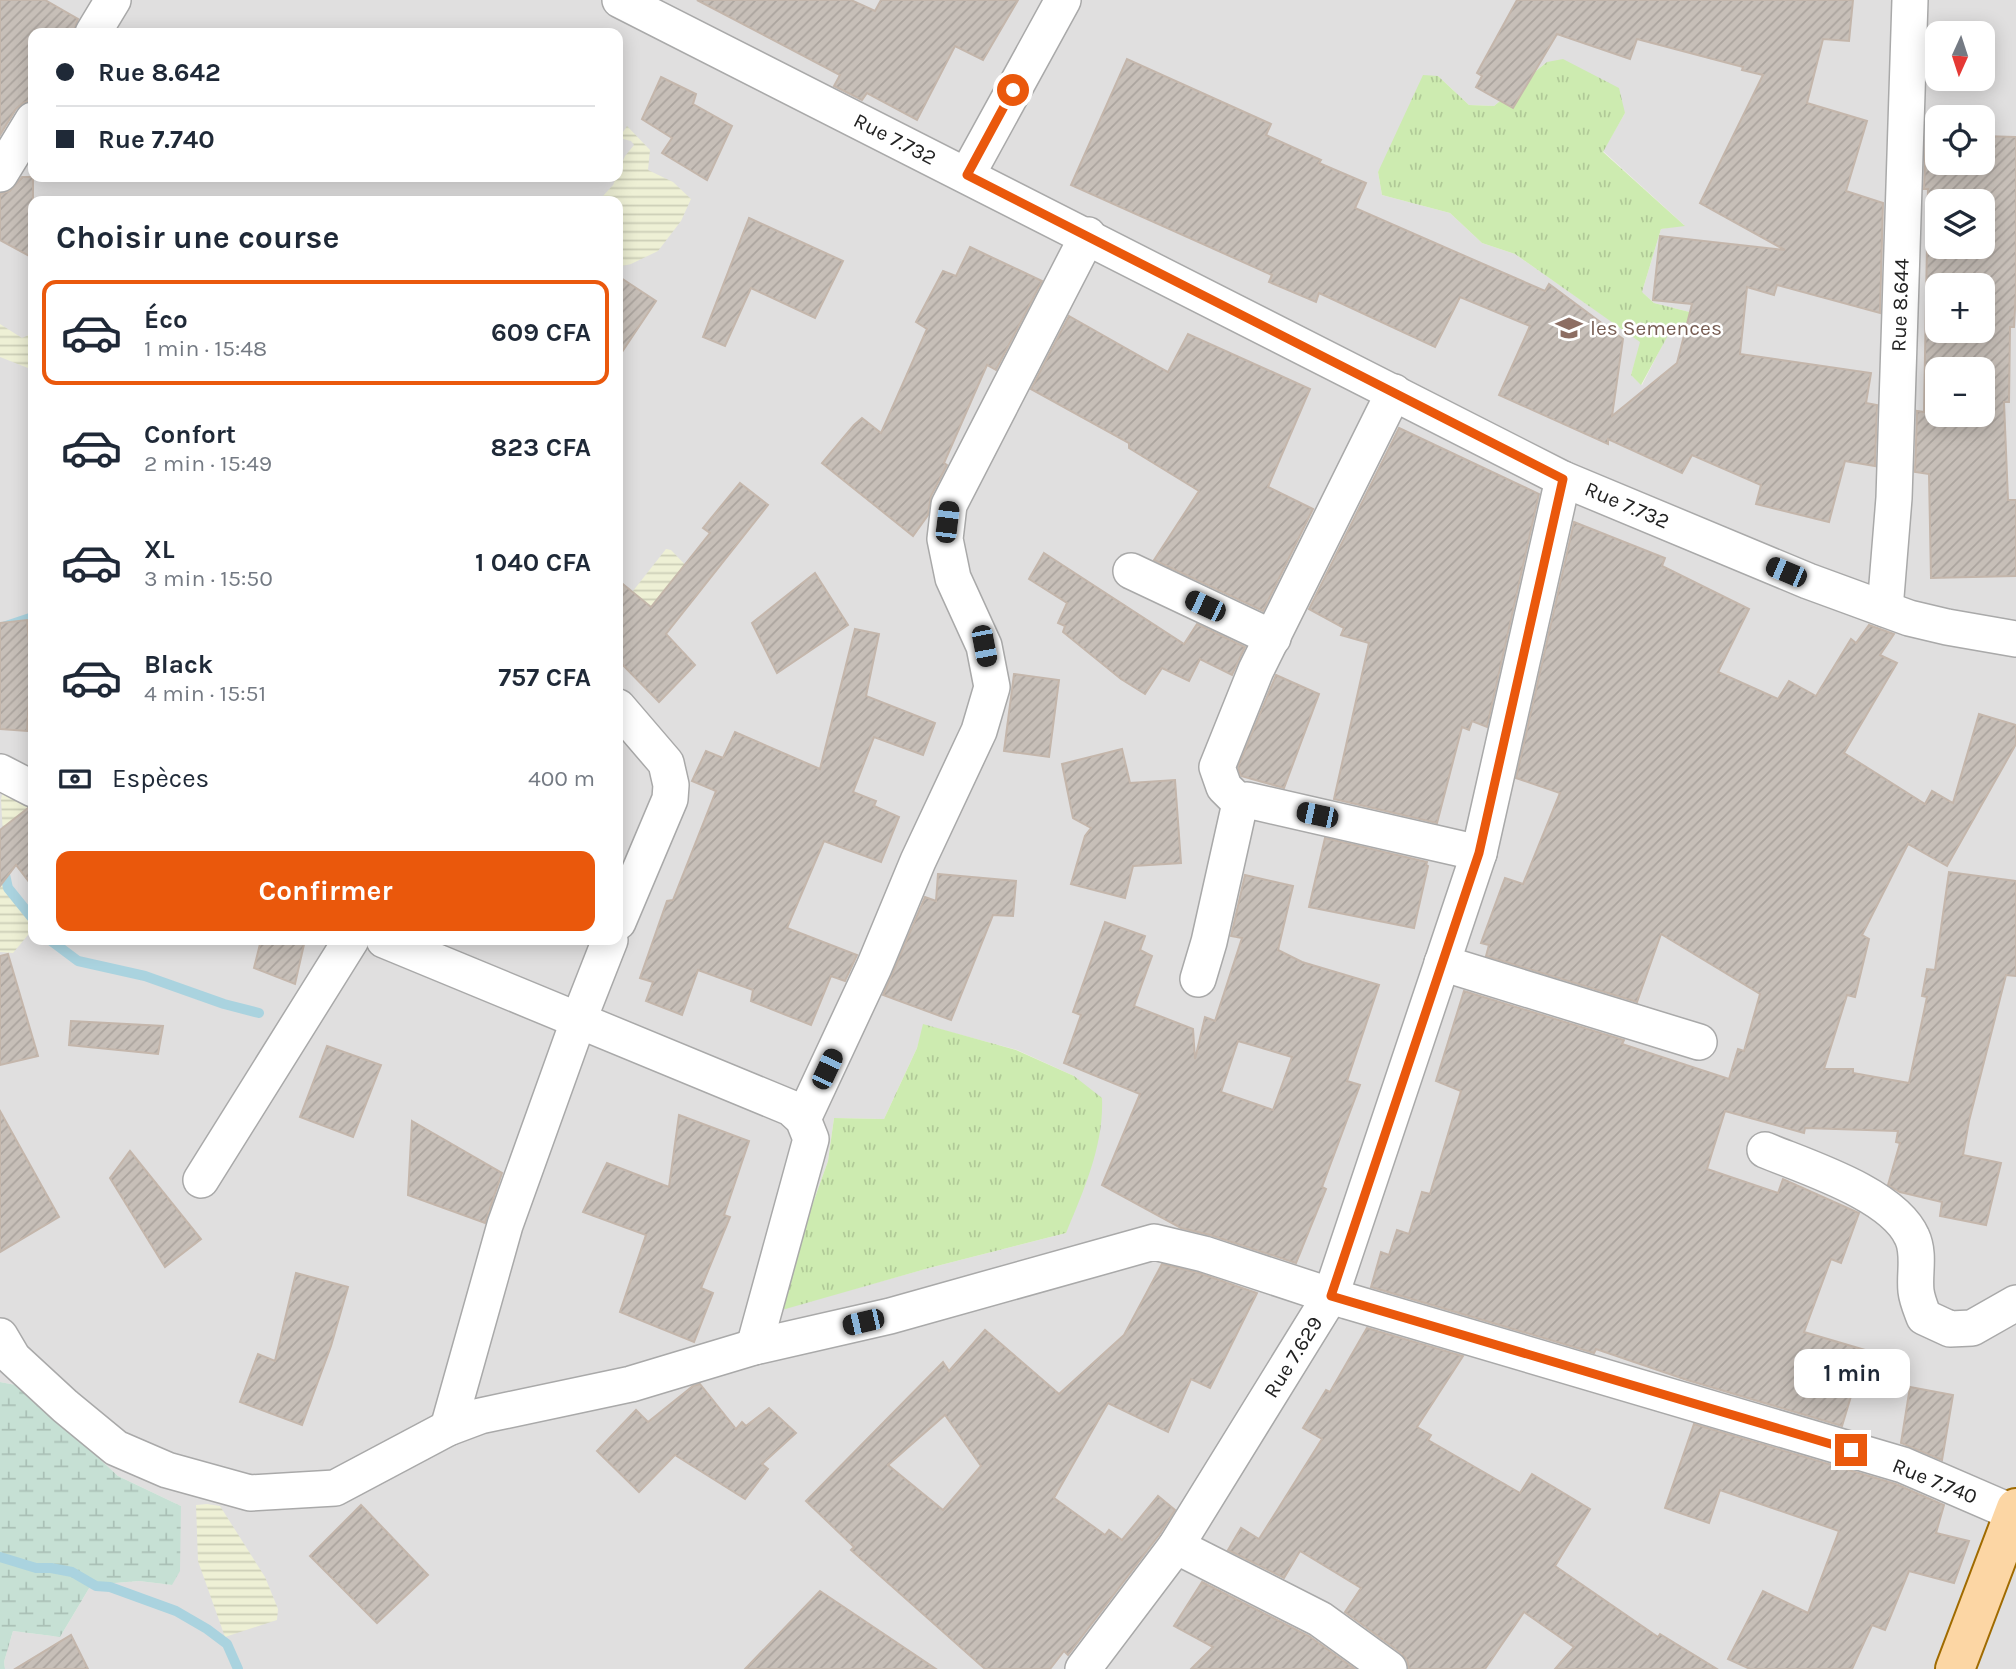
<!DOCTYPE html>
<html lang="fr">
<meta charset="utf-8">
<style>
body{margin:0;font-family:Karla,sans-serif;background:#f2f2f3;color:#1f2937;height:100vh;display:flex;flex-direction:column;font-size:26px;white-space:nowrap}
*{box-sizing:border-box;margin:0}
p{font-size:23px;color:#747a83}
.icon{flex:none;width:38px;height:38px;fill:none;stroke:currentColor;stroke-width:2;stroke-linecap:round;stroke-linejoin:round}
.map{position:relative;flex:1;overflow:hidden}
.panel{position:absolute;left:28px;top:196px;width:595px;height:749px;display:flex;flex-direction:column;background:#fff;border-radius:14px;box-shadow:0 4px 18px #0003}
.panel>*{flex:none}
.hud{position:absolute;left:28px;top:28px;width:595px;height:154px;border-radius:14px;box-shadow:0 4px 18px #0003;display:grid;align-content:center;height:154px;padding:0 28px;background:#fff}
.needle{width:46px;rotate:183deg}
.controls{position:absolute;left:1925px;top:21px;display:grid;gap:14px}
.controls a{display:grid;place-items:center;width:70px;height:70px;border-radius:14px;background:#fff;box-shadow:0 4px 18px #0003;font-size:35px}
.end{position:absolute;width:32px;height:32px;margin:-16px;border:9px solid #ea580c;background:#fff;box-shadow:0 0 0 4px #fff}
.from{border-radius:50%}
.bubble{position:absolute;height:49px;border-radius:14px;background:#fff;box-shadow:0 4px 18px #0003;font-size:23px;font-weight:700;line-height:49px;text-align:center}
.car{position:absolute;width:21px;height:42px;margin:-21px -10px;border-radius:9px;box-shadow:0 0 5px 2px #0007;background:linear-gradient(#222 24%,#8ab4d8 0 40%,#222 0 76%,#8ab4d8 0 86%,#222 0)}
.hud b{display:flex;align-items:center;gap:24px;height:66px;font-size:26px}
.hud b+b{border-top:2px solid #e0e1e3}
.hud i{width:18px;height:18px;background:#1f2937}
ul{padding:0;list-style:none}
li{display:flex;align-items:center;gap:21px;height:105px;margin:0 14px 10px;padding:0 14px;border:4px solid transparent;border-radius:14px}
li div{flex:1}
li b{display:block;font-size:26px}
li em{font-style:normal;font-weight:700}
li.current{border-color:#ea580c}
li>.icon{width:63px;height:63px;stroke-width:1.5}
h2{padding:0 28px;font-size:32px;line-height:84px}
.pay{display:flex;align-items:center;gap:18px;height:77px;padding:0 28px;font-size:26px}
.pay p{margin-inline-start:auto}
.primary-button{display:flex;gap:14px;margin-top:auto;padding:14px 28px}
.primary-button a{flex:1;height:80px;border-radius:14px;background:#ea580c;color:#fff;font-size:28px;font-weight:700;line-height:80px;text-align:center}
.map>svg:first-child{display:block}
.residential{fill:#e0dfdf;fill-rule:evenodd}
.farmland{fill:url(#farmland-rules)}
.grass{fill:url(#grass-tufts)}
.wetland{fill:url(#wetland-marsh)}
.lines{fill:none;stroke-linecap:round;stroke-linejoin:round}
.stream{stroke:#aad3df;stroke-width:10}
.building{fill:url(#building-hatch);stroke:#c4b6ab;stroke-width:2;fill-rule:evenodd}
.minor-casing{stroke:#a9a9a9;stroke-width:38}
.primary-casing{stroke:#a06b00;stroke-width:42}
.minor{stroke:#fff;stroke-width:35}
.primary{stroke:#fcd6a4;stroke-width:38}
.route{stroke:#ea580c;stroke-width:9}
.labels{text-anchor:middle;stroke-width:5;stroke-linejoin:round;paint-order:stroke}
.street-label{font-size:21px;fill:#222;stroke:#fff}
.education-label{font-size:21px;fill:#785e54;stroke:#fff;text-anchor:start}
</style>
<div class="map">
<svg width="2016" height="1669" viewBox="0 0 2016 1669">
<defs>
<pattern id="farmland-rules" width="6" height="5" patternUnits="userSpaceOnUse" patternTransform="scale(1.75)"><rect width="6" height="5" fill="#eef0d5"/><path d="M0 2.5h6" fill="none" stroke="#ccceb7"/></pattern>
<pattern id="grass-tufts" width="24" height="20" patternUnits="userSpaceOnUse" patternTransform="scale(1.75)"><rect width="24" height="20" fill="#cdebb0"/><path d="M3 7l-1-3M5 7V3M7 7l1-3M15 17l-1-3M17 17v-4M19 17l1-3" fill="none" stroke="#b0c997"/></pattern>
<pattern id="wetland-marsh" width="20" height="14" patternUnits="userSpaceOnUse" patternTransform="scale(1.75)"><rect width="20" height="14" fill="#c6e0d4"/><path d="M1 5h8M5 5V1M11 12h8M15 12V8" fill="none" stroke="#aac0b6"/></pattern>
<pattern id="building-hatch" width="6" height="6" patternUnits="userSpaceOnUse" patternTransform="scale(1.75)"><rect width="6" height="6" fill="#c7bfb8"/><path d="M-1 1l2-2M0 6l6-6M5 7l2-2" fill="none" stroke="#aba49e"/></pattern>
</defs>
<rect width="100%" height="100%" fill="#f2efe9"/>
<path class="residential" d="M0,0H2016V1669H5L4,1662L13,1631L60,1637L91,1585L139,1581L172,1585L181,1506L118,1476L21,1386L0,1382ZM33,33H618V177H33ZM1937,33H1983V79H1937ZM1547,62L1625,113L1603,151L1684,225L1661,229L1642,292L1654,303L1729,322L1728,351L1672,326L1642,385L1631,375L1641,342L1515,254L1482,243L1450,213L1382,195L1378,172L1438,76L1469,105L1494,106ZM1937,117H1983V163H1937ZM33,201H618V940H33ZM1937,201H1983V247H1937ZM1937,285H1983V331H1937ZM1937,369H1983V415H1937ZM924,1025L1017,1050L1074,1076L1066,1233L929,1268L782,1309L799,1242L828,1161L834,1118L884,1119L917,1048Z"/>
<g class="farmland">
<path d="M627,126L650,150L648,170L673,182L691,199L681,221L658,251L631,264L618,267V201H592L603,196L613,185L625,156L634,145L631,141L619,138Z"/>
<path d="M0,324L22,338L33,333V370L0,357Z"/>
<path d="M666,549L671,550L694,574L626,652L618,646V610Z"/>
<path d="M33,781V853L24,859L4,854L1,799L4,787Z"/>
<path d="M0,883L33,915V929L13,953L0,952Z"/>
<path d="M207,1504L220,1506L265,1577L278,1609L277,1620L225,1637L198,1561L196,1505Z"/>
</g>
<g class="grass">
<path d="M1563,59L1619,88L1625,113L1603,152L1685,226L1661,229L1642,292L1654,303L1729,322L1728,351L1673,326L1641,385L1631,375L1640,342L1515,254L1482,243L1450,213L1382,195L1378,172L1423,75L1438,76L1469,105L1494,106L1547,62Z"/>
<path d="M923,1024L1016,1050L1074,1076L1102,1098C1104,1145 1084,1190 1066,1233L929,1268L782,1310L799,1242L828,1161L834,1118L884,1119L917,1048Z"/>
</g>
<path class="wetland" d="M0,1382L21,1386L118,1476L181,1506L180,1571L172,1585L139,1581L91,1585L60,1637L13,1631L4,1662L5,1669H0Z"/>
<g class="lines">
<g class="stream">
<path d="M0,628L33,617"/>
<path d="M0,717L33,701"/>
<path d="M0,852L8,888L33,919"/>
<path d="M50,940L78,961L145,976L224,1004L259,1013"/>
<path d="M0,1557L36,1568H51L72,1572L96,1586L110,1587L176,1611L207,1629L227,1644L238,1669"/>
</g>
</g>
<g class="building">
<path d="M0,0H45L78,19L73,33H33V92L29,101L23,103L16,109L0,135Z"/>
<path d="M697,0H851L875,11L881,0H1018L983,60L955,46L917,120L867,93L862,100L834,86L840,75Z"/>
<path d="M1517,0H1853L1849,41L1823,39L1807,103L1867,121L1846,191L1883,203L1880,313L1777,285L1774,295L1747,287L1740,354L1871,373L1866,403L1877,405L1875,466L1845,461L1829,522L1756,504L1761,485L1692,455L1682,473L1608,439V444L1499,395L1530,326L1460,297L1435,347L1319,293L1316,302L1269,282L1272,275L1071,185L1127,59L1271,124L1266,135L1321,160L1319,163L1366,183L1355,208L1545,291L1549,284L1623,339L1612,416L1677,363L1692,304L1653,300L1660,236L1785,250L1700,203L1763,75L1742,70L1743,67L1637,39L1630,59L1557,34L1513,108L1476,87L1482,76L1477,73Z"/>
<path d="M661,77L696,94L693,104L732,126L707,180L662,153L672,138L642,119Z"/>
<path d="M1926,134H1937V163H1983V136L2016,137V292L2014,327H2010L2009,402H2004L2008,500H2016V576L1931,578L1929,474L1915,472L1917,411L1924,412L1928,189H1924ZM1937,201H1983V247H1937ZM1937,285H1983V331H1937ZM1937,369H1983V415H1937Z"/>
<path d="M22,177H33V258L0,240V194L10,191Z"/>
<path d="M749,218L843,261L815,318L751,288L725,346L703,337Z"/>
<path d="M970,247L1042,281L996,370L987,365L944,463L947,465L931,496L928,515L913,536L822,463L854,425L862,418L881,433L927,329L916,322L943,271L956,276Z"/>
<path d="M618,276L656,301L618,358Z"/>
<path d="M1069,316L1168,372L1188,334L1310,389L1268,487L1313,509L1263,611L1154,560L1199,491L1129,448V443L1031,389Z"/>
<path d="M1399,428L1539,494L1487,727L1472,721L1469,730L1462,727L1437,823L1334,799L1369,643L1341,635L1344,628L1309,609Z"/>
<path d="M740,483L768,505L666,634L695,665L659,702L618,660V580L651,607L710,533L703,528Z"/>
<path d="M1574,522L1665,558L1662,566L1749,609L1718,672L1778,699L1789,681L1816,696L1851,639L1856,643L1869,625L1894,634L1880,655L1897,663L1844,753L1925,804L1932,791L1953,803L1979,714L2016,725V744L1947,866L1908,844L1862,935L1869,939L1855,997L1847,995L1824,1069H1853V1073L1909,1083L1927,997L1922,996L1927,969L1935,970L1949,872L2016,881V976L2006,975L1969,1121L1963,1155L2001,1163L1986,1225L1940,1216L1942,1202L1900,1192L1888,1185L1900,1143L1896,1142L1898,1131L1805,1128L1804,1133L1725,1111L1707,1169L1778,1193L1783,1179L1859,1213L1841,1263L1831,1259L1804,1332L1865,1350L1842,1426L1687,1380L1596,1349L1594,1353L1371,1287L1381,1252L1389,1255L1397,1230L1409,1234L1422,1192L1430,1194L1461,1091L1436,1081L1464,991L1624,1040L1622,1044L1729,1079L1738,1049L1744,1051L1760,994L1661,934L1637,1002L1486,956L1489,945L1481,943L1505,878L1523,884L1560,793L1516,778Z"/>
<path d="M1044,553L1184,644L1197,624L1245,647L1232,675L1200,659L1189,681L1162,668L1145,694L1121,679L1063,632L1065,626L1058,623L1067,603L1029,579Z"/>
<path d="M815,573L848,625L777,673L752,623Z"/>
<path d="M27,620L31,667L27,731L0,729V623Z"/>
<path d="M855,629L879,634L866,696L935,723L923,755L874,737L853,792L876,801L874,806L899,817L881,862L824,841L787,928L857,955L845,981L831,976L811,1025L751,1001L753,990L698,970L682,1015L646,1001L653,982L640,978L667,901L673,900L716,791L692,781L706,751L723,758L735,732L820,769Z"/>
<path d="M1014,674L1059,680L1049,757L1004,751Z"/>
<path d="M1276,675L1319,694L1284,788L1241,776L1238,767Z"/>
<path d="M1122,749L1130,783L1175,780L1181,863L1133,866L1125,898L1071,884L1085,836L1091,828L1073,818L1062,764Z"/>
<path d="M28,808L33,809V887L16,865L0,886V830Z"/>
<path d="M1325,838L1427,862L1426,865L1428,866L1414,928L1309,907Z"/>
<path d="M938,874L1016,881L1013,916L993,915L951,1020L883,995L925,897L936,901Z"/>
<path d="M1245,875L1293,886L1278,950L1302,962L1379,985L1347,1081L1360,1085L1322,1187L1326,1189L1296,1263L1210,1235L1181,1228L1102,1185L1140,1094L1064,1063L1081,1015L1073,1012L1105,922L1145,936L1140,950L1152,956L1134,1006L1193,1029L1195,1059L1205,1017L1215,1021L1242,938L1231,936ZM1238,1041L1292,1057L1273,1110L1221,1092Z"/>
<path d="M261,940H305L295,984L254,968Z"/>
<path d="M8,954L38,1056L0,1065V956Z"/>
<path d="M71,1021L163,1026L158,1054L69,1045Z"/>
<path d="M327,1046L381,1065L353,1137L300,1117Z"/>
<path d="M0,1111L59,1217L0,1252Z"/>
<path d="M679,1115L749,1141L724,1215L730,1217L701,1288L713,1293L694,1342L620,1312L646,1235L583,1212L607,1163L669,1187Z"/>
<path d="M412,1121L502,1173L485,1223L408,1195Z"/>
<path d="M130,1151L201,1239L165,1267L110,1178Z"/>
<path d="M1162,1264L1199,1273L1257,1293L1210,1388L1191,1379L1168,1432L1108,1403L1054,1498L1105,1535L1109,1530L1122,1540L1158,1496L1175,1510L1159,1535L1068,1655L1064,1651L1050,1669H985L851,1550L854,1547L806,1501L943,1362L949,1371L985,1330L1059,1394L1124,1335ZM945,1415L981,1466L943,1510L888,1465Z"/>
<path d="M296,1273L348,1287L331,1346L302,1425L240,1402L258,1354L275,1361Z"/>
<path d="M1367,1328L1463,1356L1417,1427L1431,1435L1428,1440L1520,1493L1532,1474L1590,1509L1555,1566L1658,1637L1660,1634L1717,1669H1555L1574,1647L1524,1612L1485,1669H1409L1407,1660L1401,1653L1345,1612L1361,1588L1300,1551L1284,1578L1228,1550L1241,1528L1259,1539L1322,1439L1303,1428L1326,1390L1330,1392Z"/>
<path d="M700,1384L736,1429L742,1422L746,1426L769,1408L796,1433L762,1464L768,1469L745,1499L675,1455L639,1492L597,1451L636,1410L648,1422L693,1386Z"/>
<path d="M1910,1387L1953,1395L1942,1460L1901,1443Z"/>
<path d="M1694,1424L1896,1484L1944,1505L1936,1533L1969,1541L1954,1583L1909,1571L1885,1630L1872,1625L1852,1669H1750L1728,1659L1763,1591L1808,1613L1839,1531L1720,1490L1709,1523L1665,1508Z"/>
<path d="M361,1505L428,1575L377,1623L310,1556Z"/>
<path d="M1202,1582L1309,1636L1355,1669H1191L1213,1647L1174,1626Z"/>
<path d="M820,1591L936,1669H745Z"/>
<path d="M71,1635L88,1669H15Z"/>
</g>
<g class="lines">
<g class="minor-casing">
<g id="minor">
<path d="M620,0L1563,479L1808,581L1909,618L1947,627L2016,639"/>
<path d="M93,33L113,0"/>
<path d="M0,174L33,120"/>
<path d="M967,175L1063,0"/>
<path d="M1131,571L1273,638"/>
<path d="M1885,609L1894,498L1910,0"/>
<path d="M618,707L666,763L671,785L670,799L618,922"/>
<path d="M0,772L33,789"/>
<path d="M1240,803L1224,787L1217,767L1256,670L1394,392"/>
<path d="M384,940L791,1108L803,1119L811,1139L754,1347"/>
<path d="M1442,963L1699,1042"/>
<path d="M1198,979L1209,942L1240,803L1247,800L1479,853"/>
<path d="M803,1119L874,967L918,861L979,731L992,687L984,646L953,578L945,539L949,505L1088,235"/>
<path d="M1765,1150C1806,1167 1893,1194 1912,1237C1920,1254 1914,1274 1916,1291C1917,1300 1921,1309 1924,1317L1950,1329L1972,1328L2016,1303"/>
<path d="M201,1180L351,940"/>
<path d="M0,1336L13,1358L65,1406L116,1448L167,1470L250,1493L335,1488L448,1428L480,1416L631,1384L754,1347L890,1316L1154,1242L1204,1254L1347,1301L1903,1465L2014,1513"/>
<path d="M448,1428L505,1225L579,1019L610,940"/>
<path d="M1176,1546L1320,1619L1389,1669"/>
<path d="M1083,1669L1176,1546L1331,1295L1479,853L1563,479"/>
</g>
</g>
<g class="primary-casing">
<path id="primary" d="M1955,1669L2016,1508"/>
</g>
<use href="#minor" class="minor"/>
<use href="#primary" class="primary"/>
</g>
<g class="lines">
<path class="route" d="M1013,90L967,175L1563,479L1479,853L1331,1296L1851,1450"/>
</g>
<defs>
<g id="school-bare" transform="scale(2.1)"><path d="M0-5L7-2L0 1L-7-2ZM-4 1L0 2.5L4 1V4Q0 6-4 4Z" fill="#8d6e63" stroke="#fff" stroke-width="2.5" paint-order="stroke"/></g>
</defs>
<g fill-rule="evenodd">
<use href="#school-bare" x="1569" y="328"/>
</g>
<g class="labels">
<g class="street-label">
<text transform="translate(895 139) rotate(27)" y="7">Rue 7.732</text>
<text transform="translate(1900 305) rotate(-88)" y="7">Rue 8.644</text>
<text transform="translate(1627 505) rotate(23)" y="7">Rue 7.732</text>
<text transform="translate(1293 1357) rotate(-58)" y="7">Rue 7.629</text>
<text transform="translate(1935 1481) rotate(22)" y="7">Rue 7.740</text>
</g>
<g class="education-label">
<text x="1590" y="335">les Semences</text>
</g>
</g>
</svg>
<div class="controls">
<a><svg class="needle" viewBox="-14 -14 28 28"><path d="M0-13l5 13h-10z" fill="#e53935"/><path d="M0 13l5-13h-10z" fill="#747a83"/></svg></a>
<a><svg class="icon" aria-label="locate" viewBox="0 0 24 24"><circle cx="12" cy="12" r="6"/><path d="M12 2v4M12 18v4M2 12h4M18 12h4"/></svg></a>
<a><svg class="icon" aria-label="layers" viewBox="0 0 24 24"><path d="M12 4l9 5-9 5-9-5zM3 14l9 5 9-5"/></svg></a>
<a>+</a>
<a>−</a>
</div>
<i class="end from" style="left:1013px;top:90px"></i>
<i class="end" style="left:1851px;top:1450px"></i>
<div class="bubble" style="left:1794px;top:1349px;width:116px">1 min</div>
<i class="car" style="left:947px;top:522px;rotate:7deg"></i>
<i class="car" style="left:1786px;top:572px;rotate:293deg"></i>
<i class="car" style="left:1205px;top:606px;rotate:295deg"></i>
<i class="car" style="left:984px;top:646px;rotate:169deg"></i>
<i class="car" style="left:1317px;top:815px;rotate:282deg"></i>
<i class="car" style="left:827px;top:1069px;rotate:25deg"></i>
<i class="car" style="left:863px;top:1322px;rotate:257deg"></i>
<div class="hud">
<b><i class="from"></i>Rue 8.642</b>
<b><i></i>Rue 7.740</b>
</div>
<section class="panel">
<h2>Choisir une course</h2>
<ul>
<li class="current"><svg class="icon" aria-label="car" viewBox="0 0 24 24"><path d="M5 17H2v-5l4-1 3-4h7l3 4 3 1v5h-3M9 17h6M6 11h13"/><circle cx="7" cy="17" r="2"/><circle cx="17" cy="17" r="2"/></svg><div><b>Éco</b><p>1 min · 15:48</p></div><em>609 CFA</em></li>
<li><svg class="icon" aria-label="car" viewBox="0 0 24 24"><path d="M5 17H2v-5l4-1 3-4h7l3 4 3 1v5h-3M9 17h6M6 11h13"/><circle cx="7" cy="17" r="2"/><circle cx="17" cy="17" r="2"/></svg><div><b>Confort</b><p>2 min · 15:49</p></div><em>823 CFA</em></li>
<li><svg class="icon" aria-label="car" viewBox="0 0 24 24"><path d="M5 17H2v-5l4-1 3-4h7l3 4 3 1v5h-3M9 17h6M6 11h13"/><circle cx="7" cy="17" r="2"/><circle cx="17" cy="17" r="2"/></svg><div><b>XL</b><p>3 min · 15:50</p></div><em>1 040 CFA</em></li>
<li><svg class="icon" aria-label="car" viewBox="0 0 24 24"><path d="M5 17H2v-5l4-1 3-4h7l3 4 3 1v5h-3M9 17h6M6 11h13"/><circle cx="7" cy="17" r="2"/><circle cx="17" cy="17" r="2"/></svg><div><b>Black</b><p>4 min · 15:51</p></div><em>757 CFA</em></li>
</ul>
<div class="pay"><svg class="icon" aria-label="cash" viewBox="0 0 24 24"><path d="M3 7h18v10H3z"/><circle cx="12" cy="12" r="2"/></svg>Espèces<p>400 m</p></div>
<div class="primary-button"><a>Confirmer</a></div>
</section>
</div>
